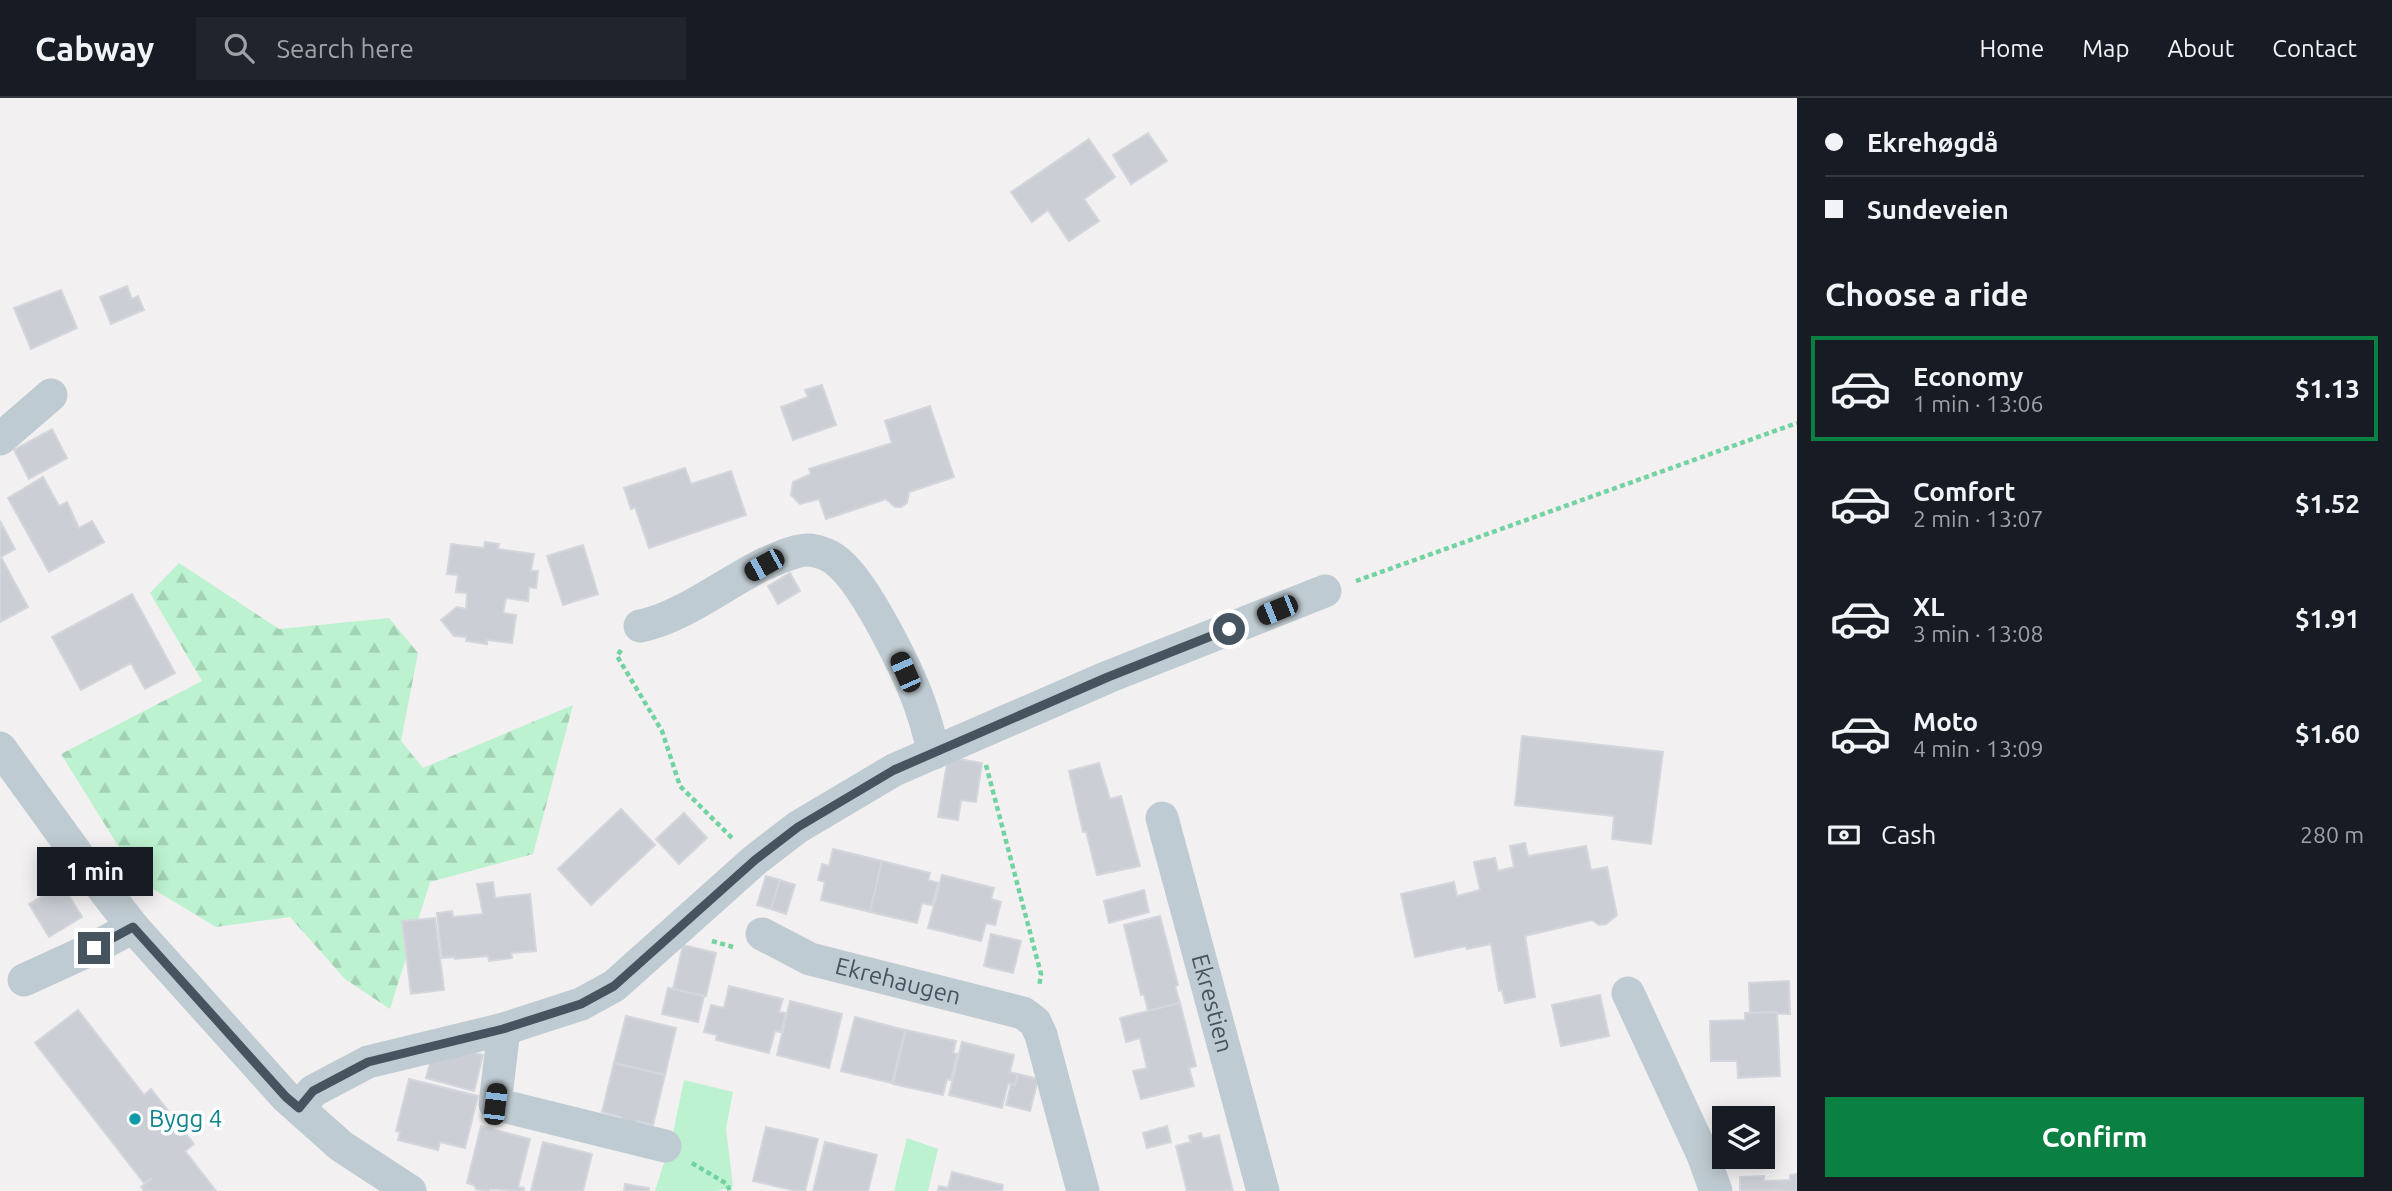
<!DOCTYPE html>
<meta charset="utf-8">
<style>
body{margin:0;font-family:Ubuntu,sans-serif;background:#20242c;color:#f1f3f6;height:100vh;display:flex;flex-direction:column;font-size:26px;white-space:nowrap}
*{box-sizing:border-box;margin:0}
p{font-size:23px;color:#9ea1a6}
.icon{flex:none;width:38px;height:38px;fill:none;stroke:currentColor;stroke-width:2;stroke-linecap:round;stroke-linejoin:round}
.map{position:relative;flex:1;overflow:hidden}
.panel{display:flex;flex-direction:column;background:#171b24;width:595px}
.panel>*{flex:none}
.guide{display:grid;align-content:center;height:154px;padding:0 28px;background:#171b24}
.buttons{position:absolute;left:1712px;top:1008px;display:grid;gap:14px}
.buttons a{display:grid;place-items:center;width:63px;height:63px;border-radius:0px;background:#171b24;box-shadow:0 4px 18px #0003;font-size:35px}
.end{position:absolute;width:32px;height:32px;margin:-16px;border:9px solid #46545f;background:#fff;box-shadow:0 0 0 4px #fff}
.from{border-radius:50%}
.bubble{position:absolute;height:49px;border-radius:0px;background:#171b24;box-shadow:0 4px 18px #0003;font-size:23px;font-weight:600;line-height:49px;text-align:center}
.car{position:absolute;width:21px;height:42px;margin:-21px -10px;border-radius:9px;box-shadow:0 0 5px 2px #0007;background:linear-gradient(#222 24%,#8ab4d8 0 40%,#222 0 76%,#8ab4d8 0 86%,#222 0)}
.guide b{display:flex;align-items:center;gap:24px;height:66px;font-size:26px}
.guide b+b{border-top:2px solid #363941}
.guide i{width:18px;height:18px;background:#f1f3f6}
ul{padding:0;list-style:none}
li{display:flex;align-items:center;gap:21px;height:105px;margin:0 14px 10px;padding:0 14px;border:4px solid transparent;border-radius:0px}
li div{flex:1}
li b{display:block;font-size:26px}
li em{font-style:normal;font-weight:600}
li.selected{border-color:#0b8043}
li>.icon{width:63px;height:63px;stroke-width:1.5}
h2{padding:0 28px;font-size:32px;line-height:84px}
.pay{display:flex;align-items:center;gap:18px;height:77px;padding:0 28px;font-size:26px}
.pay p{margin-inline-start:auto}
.primary-button{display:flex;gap:14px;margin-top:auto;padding:14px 28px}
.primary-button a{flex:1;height:80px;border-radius:0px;background:#0b8043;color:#fff;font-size:28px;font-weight:600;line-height:80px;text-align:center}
header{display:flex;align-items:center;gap:42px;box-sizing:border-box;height:98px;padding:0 35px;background:#171b24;border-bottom:2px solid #363941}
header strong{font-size:33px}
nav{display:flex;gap:38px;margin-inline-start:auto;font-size:24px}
.search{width:490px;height:63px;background:#20242c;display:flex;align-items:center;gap:18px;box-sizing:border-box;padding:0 24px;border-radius:0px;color:#9ea1a6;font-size:26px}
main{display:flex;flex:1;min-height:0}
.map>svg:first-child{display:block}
.forest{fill:url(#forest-firs)}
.park{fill:#bcf2cf}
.building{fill:#cbcfd5;stroke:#d3d6dc;stroke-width:2}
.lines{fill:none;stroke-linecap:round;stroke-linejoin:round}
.path{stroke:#71d3a0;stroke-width:4.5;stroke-dasharray:5 3.5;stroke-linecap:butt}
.minor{stroke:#bfcbd2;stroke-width:33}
.route{stroke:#46545f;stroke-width:9}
.culture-dot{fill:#0f9aa8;stroke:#fff;stroke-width:2.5}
.labels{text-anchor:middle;stroke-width:7;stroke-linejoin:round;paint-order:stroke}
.street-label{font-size:24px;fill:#46545f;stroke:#fff}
.culture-label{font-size:24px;fill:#0d838f;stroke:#fff;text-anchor:start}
</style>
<header>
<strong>Cabway</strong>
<div class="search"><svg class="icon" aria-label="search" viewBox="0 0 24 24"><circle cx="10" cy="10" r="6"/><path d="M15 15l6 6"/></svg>Search here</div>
<nav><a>Home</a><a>Map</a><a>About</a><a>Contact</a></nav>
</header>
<main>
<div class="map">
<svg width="1797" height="1093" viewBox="0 0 1797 1093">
<defs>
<pattern id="forest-firs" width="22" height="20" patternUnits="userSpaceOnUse" patternTransform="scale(1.75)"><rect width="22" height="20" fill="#bcf2cf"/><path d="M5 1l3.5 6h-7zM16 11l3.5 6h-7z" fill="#a3d1b4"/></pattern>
</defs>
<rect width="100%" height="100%" fill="#f2f0f0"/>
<path class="forest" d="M179,465L279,531L389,520L418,555L401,643L423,670L573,607L533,756L430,784L390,911L345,881L290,819L216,829L140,783L61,656L202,583L150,495Z"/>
<g class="park">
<path d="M684,982L733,994L726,1030L733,1089L716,1093H655L672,1040Z"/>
<path d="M907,1040L938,1051L928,1093H894Z"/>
</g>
<g class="building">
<path d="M1148,35L1167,63L1131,86L1113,57Z"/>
<path d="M1089,41L1115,79L1084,101L1099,123L1069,143L1048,112L1032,124L1011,94Z"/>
<path d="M127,188L132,201L138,198L144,212L111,226L100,199Z"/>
<path d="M61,192L77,230L31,251L14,210Z"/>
<path d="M822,287L836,327L793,342L781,309L808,299L805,292Z"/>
<path d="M930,308L954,379L909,394L907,405L901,409H895L886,401L826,421L819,401L800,406L791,397L793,384L811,376L809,371L892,345L885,323Z"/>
<path d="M52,331L67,360L29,381L14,352Z"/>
<path d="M685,370L691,386L731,373L746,417L649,450L635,409L631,411L624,390Z"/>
<path d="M43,379L59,408L67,404L79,430L92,423L104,444L49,474L8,400Z"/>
<path d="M0,423L15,451L1,459L28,509L0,524Z"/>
<path d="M485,444L499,446L498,451L534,456L531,473H538L536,490L529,489L528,503L506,500L503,515L516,517L512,545L487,542V546L466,543L467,539L454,538L441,522L457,509L466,511L467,495L456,494L458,477L447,476L451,446L484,450Z"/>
<path d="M583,447L598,496L563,507L547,458Z"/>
<path d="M790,475L800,493L778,506L768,488Z"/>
<path d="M132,496L175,575L145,591L131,565L81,592L52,539Z"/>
<path d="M1522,638L1663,654L1651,746L1612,741L1614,718L1515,707Z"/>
<path d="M948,659L982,665L976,704L961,702L958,722L938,719Z"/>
<path d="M1099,665L1110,701L1121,698L1140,768L1097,777L1086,733L1083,734L1069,673Z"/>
<path d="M621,711L655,747L591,807L558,771Z"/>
<path d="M684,715L707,740L679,766L656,741Z"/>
<path d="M1525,745L1528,758L1586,748L1591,772L1607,769L1617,817L1606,826L1599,827L1592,822L1525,838L1535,899L1505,905L1502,892L1499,893L1491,846L1467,851L1466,848L1415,859L1401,796L1454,784L1457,798L1480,792L1474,764L1495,760L1498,773L1514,769L1510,748Z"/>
<path d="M833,751L882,763L870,814L821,802L825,784L818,782L822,766L829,768Z"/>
<path d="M882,763L930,775L928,782L938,785L932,807L922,805L917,825L870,814Z"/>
<path d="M942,777L994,790L991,801L1001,804L995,827L986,825L981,843L928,830Z"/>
<path d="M766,778L780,782L771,811L757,807Z"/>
<path d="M780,782L795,787L786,816L771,811Z"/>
<path d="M493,784L495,800L530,796L536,853L511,855L512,860L489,863L488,858L455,861V859L442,860L437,815L452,813L453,819L483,816L477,786Z"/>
<path d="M62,786L82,819L49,839L29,806Z"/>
<path d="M1144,792L1149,814L1109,825L1104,803Z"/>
<path d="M1160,818L1178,887L1175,888L1180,905L1148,913L1144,896L1141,897L1124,827Z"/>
<path d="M435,820L444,892L411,896L402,823Z"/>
<path d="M991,836L1021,843L1013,875L984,868Z"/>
<path d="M683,847L716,855L706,898L673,891Z"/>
<path d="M1789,883L1790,916L1750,915L1749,885Z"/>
<path d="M729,888L783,901L779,914L786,915L781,934L775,933L769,955L716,942L717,937L704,934L711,907L724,910Z"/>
<path d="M668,890L704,898L698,924L662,916Z"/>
<path d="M1600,897L1609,938L1561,948L1552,907Z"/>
<path d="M790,903L842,916L829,970L777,957Z"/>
<path d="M1180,905L1196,968L1189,970L1194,988L1141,1001L1133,973L1147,970L1140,940L1126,944L1120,920Z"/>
<path d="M78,912L144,997L151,991L194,1046L185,1053L216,1093H144L141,1089L152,1080L144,1085L35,945Z"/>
<path d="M1777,914L1780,978L1738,980L1737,963H1711L1710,923L1745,922V915Z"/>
<path d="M626,918L676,930L665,977L614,965Z"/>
<path d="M855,919L905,932L892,985L841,973Z"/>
<path d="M906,932L956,943L953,955L957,956L951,982L947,981L943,997L893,986Z"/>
<path d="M962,944L1014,957L1010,974L1018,976L1015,987L1008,985L1002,1010L949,997Z"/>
<path d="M462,951L483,957L474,993L426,980L432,958Z"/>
<path d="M614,965L665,977L653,1027L637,1023L636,1029L621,1026L622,1019L602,1014Z"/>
<path d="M1018,976L1038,981L1030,1013L1006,1007L1011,986L1015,987Z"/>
<path d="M409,981L478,998L465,1050L440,1044L438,1052L398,1042L400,1034L396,1033Z"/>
<path d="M481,1028L530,1041L518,1089L524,1090V1093L491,1091L487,1093L476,1091L474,1087L467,1085Z"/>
<path d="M1167,1028L1171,1044L1147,1050L1143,1035Z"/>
<path d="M766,1029L818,1041L805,1093H796L753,1083Z"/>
<path d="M1201,1035L1203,1041L1219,1037L1233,1093H1187L1176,1048L1191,1044L1189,1038Z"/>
<path d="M543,1044L592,1056L583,1093H531Z"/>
<path d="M825,1044L877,1057L868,1093H813Z"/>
<path d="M952,1074L1003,1087L1002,1093H938L939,1088L948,1090Z"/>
<path d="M1797,1076V1093H1740V1079L1764,1078V1083L1790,1082V1077Z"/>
<path d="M625,1086L649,1090V1093H624Z"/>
</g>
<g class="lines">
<g class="path">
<path d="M1356,483L1797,325"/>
<path d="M621,552L617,558L662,633L680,688L732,740"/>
<path d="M986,667L1041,876L1039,889"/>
<path d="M712,843L733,849"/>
<path d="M692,1065L727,1086L730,1093"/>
</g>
<g class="minor">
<path d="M0,341L51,297"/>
<path d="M640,528C680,521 727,484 764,466C777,461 796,451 810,452C820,453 832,458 839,465C866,487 911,578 922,613C927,627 930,641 934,655"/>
<path d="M0,650L90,774L133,829L286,999L341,1048L410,1093"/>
<path id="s1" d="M1162,720L1263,1093"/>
<path id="s2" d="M762,836L810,861L1023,915L1035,924L1041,937L1083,1093"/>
<path d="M24,882L94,850L133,829"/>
<path d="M1628,895L1703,1057L1716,1093"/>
<path d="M504,931L495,1006L665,1048"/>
<path d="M299,1010L313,993L368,964L504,931L581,906L614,888L755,762L798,729L894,672L1108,579L1325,493"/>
</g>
</g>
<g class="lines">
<path class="route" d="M94,850L133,829L286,999L299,1010L313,993L368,964L503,931L581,906L614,888L755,762L798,729L894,672L1108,579L1229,531"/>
</g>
<circle class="culture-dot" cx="135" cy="1021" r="7"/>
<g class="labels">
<g class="street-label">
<text dy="8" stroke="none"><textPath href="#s2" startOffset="145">Ekrehaugen</textPath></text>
<text dy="8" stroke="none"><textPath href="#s1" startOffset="192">Ekrestien</textPath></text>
</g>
<g class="culture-label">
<text x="149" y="1029">Bygg 4</text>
</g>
</g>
</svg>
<div class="buttons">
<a><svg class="icon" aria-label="layers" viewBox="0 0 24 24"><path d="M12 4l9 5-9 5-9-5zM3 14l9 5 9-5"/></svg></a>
</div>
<i class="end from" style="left:1229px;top:531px"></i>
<i class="end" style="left:94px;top:850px"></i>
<div class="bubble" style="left:37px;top:749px;width:116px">1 min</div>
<i class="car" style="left:764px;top:467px;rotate:241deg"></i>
<i class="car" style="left:1277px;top:512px;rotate:248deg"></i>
<i class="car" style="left:905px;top:574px;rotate:336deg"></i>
<i class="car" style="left:495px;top:1006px;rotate:7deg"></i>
</div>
<section class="panel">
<div class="guide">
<b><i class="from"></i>Ekrehøgdå</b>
<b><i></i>Sundeveien</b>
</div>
<h2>Choose a ride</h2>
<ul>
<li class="selected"><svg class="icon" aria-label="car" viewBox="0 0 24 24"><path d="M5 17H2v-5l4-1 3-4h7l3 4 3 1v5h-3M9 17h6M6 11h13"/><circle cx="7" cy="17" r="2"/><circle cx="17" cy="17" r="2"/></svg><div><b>Economy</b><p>1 min · 13:06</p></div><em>$1.13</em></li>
<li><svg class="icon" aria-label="car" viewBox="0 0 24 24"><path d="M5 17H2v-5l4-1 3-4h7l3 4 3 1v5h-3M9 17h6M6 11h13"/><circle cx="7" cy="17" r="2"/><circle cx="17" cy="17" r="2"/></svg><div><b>Comfort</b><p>2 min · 13:07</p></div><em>$1.52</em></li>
<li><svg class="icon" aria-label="car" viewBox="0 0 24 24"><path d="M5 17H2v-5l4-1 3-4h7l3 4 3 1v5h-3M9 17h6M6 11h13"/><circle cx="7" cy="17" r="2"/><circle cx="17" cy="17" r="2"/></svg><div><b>XL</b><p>3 min · 13:08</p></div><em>$1.91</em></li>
<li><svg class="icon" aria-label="car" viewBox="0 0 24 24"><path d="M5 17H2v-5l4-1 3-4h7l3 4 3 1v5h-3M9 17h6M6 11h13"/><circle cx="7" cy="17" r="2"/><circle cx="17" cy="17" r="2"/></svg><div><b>Moto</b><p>4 min · 13:09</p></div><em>$1.60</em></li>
</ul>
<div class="pay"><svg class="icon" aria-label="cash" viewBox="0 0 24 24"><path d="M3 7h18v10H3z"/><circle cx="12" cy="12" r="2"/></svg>Cash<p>280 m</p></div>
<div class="primary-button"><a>Confirm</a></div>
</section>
</main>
